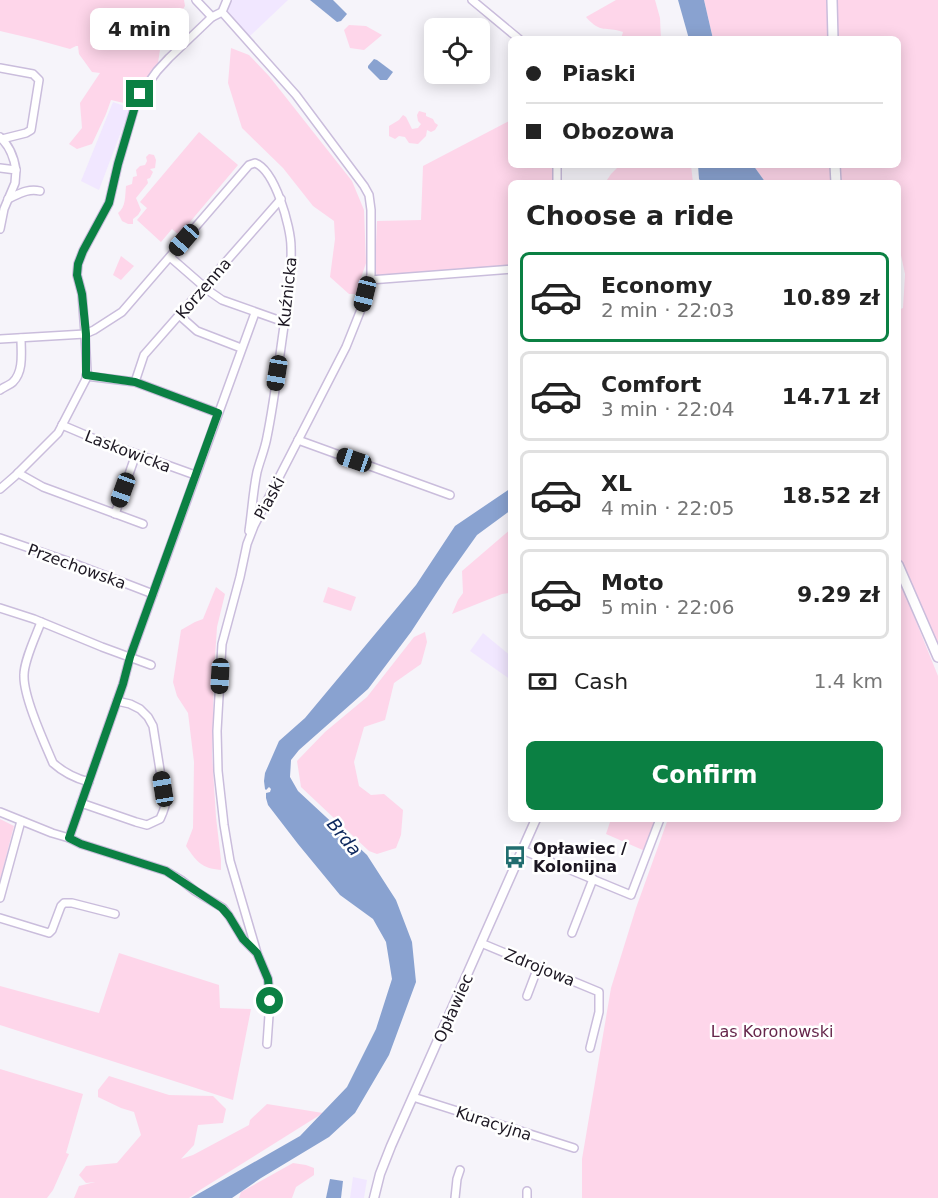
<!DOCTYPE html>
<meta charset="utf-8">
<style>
body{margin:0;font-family:"DejaVu Sans",sans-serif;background:#f6f6f6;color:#222;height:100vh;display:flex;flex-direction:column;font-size:22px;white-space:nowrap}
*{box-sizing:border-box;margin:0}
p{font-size:20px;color:#767676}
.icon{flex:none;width:33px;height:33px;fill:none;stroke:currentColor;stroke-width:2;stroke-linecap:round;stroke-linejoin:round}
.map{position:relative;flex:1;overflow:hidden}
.drawer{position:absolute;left:508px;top:180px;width:393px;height:642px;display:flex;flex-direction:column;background:#fff;border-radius:9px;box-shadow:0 3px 15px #0003}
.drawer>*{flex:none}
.hud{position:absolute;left:508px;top:36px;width:393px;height:132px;border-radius:9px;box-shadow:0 3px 15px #0003;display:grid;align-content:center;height:132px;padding:0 18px;background:#fff}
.buttons{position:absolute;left:424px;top:18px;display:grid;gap:12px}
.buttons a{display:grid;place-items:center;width:66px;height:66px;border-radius:9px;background:#fff;box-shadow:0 3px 15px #0003;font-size:30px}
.end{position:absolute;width:27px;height:27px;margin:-14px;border:8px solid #0b8043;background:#fff;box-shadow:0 0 0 3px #fff}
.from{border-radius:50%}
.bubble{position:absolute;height:42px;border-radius:9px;background:#fff;box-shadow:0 3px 15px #0003;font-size:20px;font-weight:800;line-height:42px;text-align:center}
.car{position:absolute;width:18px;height:36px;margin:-18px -9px;border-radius:8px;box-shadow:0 0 4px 2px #0007;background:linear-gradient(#222 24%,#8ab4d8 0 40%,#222 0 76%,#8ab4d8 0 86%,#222 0)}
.hud b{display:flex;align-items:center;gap:21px;height:57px;font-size:22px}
.hud b+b{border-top:2px solid #e0e0e0}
.hud i{width:15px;height:15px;background:#222}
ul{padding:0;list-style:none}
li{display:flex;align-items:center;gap:18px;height:90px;margin:0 12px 9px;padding:0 6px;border:3px solid #e0e0e0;border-radius:9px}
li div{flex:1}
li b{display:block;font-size:22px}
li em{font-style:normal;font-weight:800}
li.active{border-color:#0b8043}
li>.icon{width:54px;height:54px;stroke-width:1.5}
h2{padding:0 18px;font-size:27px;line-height:72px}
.pay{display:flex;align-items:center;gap:15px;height:66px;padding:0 18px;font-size:22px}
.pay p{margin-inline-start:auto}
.action{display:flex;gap:12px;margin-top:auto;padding:12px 18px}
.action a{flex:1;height:69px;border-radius:9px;background:#0b8043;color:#fff;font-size:24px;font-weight:800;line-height:69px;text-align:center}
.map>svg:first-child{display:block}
.built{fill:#f1e7ff}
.green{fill:#fed6ea}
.water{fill:#89a2d0}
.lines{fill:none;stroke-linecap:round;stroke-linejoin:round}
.minor-casing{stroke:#cabddc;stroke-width:10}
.tertiary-casing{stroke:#cabddc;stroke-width:11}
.secondary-casing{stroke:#cabddc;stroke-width:12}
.minor{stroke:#fff;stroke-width:7}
.tertiary{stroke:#fff;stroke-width:8}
.secondary{stroke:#fff;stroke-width:9}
.route{stroke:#0b8043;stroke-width:8}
.labels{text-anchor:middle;stroke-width:5;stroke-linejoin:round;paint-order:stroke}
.street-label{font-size:16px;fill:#1c1722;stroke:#fff}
.poi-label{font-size:16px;font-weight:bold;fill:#1c1722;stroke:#fff;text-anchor:start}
.park-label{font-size:16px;fill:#66264b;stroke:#fff}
.water-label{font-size:18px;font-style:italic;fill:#0c275d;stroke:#fff}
</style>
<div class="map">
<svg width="938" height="1198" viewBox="0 0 938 1198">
<rect width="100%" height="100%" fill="#f6f4fa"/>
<g class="built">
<path d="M231,0H288L249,37L226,13Z"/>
<path d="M113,102L130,108L99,190L81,181Z"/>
<path d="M483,633L511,656V680L470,651Z"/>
<path d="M353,1177L367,1180L364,1198H350Z"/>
</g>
<g class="green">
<path d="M0,0H184L185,6L173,25L154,22L156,44L161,43L158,63L128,104L111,100L106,114L92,144L77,149L69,144L82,128L80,103L100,73L92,72L79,54L78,46H76L70,49L34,39L0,31Z"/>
<path d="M616,0H655L660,18L661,39H621L623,32C605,26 601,34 586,17Z"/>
<path d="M704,0H828V39H713Z"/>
<path d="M836,0H938V646L899,555L898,310L903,308L905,274L899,246L898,183H841L840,165H898V39H837Z"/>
<path d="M349,25L366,26L382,35L364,50L350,48L344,30Z"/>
<path d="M231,48L249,55L269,76L352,181L364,210L366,263L359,284L357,294H349L330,277L335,239L334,221L313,206L283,168L242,128L228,83Z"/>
<path d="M419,111L426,113V116L433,119L435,123L438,125L435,130L431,132L427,130L426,136L418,144L409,143L405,137L399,136L395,139L389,136V126L399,120L403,115L406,117L412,129L418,128L421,124L418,121L417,115Z"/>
<path d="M511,120L512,165H554V183H512L511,266L377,276L375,268L377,221L421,220L423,166Z"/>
<path d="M199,132L238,165L179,235L172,229L161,242L137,220L147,208L140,202Z"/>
<path d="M149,154L154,155L156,160L155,168L150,169L153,172L150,178L147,179L148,183L136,198L141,210L138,215L133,219V224H128L122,221L118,213C126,207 125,196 126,186L132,184L133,177L137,176L136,170L140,166L145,165L147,161L146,157Z"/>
<path d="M620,165H691L693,183H605L611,174Z"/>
<path d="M753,165H831L832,183H766Z"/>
<path d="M121,256L134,266L121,280L113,275Z"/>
<path d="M511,529V593L502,594L452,614L458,600L463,593L462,571Z"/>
<path d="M899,579L938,676V1198H582V1159L611,988L636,908L668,819H898Z"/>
<path d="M216,587L225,594L217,627L214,673L212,754L216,817L221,860V870C201,868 197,862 186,846L193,828L194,762L188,713L177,696L173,682L181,630L195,622L203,619Z"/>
<path d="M328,587L356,597L351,611L323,602Z"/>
<path d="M425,632L427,642L421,664L394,683L385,720L364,727L354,762L359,786L371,795L384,794L403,810L401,835L396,848L377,854L369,851L301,787L297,761L325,732L367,697L414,637Z"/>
<path d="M0,819L14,826L0,880Z"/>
<path d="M611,819H657L645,851L606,834Z"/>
<path d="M119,953L219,985L220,1008L251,1009L233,1100L0,1025V986L99,1013Z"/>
<path d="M0,1069L83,1094L66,1153L69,1154L53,1190L47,1198H0Z"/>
<path d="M109,1076L169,1095L213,1096L226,1109L223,1123L198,1125L194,1145L181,1159L193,1155L249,1125L250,1120L267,1104L323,1113L200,1190L189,1198H74L79,1186L95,1182L86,1183L79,1175L86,1166L117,1163L141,1135L134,1112L121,1108L98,1097V1090Z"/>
<path d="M293,1163L306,1165L314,1168V1175L296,1187L292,1198H239L241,1192Z"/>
</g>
<g class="water">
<path d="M310,0H333L347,14L341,21L337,22Z"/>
<path d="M678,0H704L713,39H689Z"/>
<path d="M374,59L377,60L393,72L387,80H380L368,68V66Z"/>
<path d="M698,165H753L766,183H702L699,179Z"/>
<path d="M511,488V510L477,535L445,580L411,632L368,689L299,750L291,760L290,777L298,791L367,855L396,900L412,942L416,982L389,1055L355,1113L329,1137L261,1178L232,1198H191L300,1136L347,1087L376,1029L392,979L386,942L373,919L340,895L298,844L268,805L266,798V793L270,792L271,789L269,787L266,790L265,789L264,781L265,773L279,741L305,718L416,585L455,526Z"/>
<path d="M330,1179L343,1181L341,1198H326Z"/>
</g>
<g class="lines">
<g class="minor-casing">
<g id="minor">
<path d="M196,0L212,17"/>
<path d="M472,0L519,39"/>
<path d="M222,12L296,95L364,186L369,195L371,210V275L362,307L346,347L254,526L247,544L240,577L222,644L217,731L218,771L224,825L230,861L257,953L268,979L270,1001L267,1044"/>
<path d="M0,68L33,74L39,80L31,130L26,133L2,139"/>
<path d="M0,137C10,146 14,157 16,170"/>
<path d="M557,165V183"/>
<path d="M0,168L16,170L15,183L4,209L0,229"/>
<path d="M8,199C19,194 28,188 40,191"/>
<path d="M170,257L209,291L222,300L284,322"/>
<path d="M370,280L512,269"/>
<path d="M179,315L197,331L241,348"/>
<path d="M0,339L85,334L94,330L122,312L249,165L255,163C275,170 291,227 291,247C292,276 287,305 283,333C278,368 274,403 267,437C265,449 260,460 257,472C253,491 252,511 249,531"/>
<path d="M86,376L135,382L218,413"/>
<path d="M135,382L144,355L281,199"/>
<path d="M0,390C4,387 10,385 13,382C24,371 21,352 21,338"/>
<path d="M62,425L95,439L195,475"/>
<path d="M298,440L450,495"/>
<path d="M18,473L43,487L143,524"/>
<path d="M0,489L15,476L58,433L86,379L87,372L85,334L82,294L77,275L78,264L83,251L109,203L118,164L137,99L157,71L169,58L212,17L222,12L227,0"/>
<path d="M115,514L136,454"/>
<path d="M0,538L70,562L153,594"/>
<path d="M0,608L34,619L102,647L151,665"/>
<path d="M41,622C36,636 24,660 24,675C23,696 44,742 53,763C64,773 74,778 89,782"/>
<path d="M81,803L136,822L147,825L160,819L163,812L165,806L163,789L153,726L148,717L140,709L130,704L117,701"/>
<path d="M0,812L52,833L69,838L81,844L166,871L181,880L195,891L223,908L229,916L243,939L256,952"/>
<path d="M69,838L123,684L130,657L255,313"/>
<path d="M522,850L631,895L660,819"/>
<path d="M0,898L21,821"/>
<path d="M0,918L49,933L52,930L61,906L64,903H72L115,914"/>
<path d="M572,933L593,879"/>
<path d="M481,943L599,992V1012L590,1048"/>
<path d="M527,996L538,967"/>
<path d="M413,1097L574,1148"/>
<path d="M527,1191V1198"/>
<path d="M455,1198L457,1179L460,1170"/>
</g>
</g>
<g class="tertiary-casing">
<path id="tertiary" d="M374,1198L380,1174L391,1146L536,819"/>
</g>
<g class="secondary-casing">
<g id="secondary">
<path d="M832,0L833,39"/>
<path d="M835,165L836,183"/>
<path d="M898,565L938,657"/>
</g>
</g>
<use href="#minor" class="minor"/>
<use href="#tertiary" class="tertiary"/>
<use href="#secondary" class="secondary"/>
</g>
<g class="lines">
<path class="route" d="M140,94L136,103L118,164L109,203L83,251L78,264L77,275L82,294L86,334V375L135,382L218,413L130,657L123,684L69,838L81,844L166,871L222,908L229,916L243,939L257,953L268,979L270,1001"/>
</g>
<defs>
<g id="bus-bare" transform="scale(1.8)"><path d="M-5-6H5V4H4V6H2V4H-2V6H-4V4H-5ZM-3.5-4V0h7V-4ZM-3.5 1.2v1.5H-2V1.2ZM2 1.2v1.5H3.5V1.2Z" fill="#216d6f" stroke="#fff" stroke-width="2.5" paint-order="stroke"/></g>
</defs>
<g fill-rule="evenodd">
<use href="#bus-bare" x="515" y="857"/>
</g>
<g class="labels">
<g class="street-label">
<text transform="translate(203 288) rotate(-49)" y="6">Korzenna</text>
<text transform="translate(287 292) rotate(-84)" y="6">Kuźnicka</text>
<text transform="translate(128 451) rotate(21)" y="6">Laskowicka</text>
<text transform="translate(269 498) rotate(-62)" y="6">Piaski</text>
<text transform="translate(77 566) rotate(20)" y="6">Przechowska</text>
<text transform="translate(540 967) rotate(22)" y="6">Zdrojowa</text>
<text transform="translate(453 1008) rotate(-66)" y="6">Opławiec</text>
<text transform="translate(494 1123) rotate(18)" y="6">Kuracyjna</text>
</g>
<g class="poi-label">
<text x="533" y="854">Opławiec /<tspan x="533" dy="18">Kolonijna</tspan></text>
</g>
<g class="park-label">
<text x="772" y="1037">Las Koronowski</text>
</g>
<g class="water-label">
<text transform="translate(344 837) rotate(51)" y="6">Brda</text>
</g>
</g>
</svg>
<div class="buttons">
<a><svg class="icon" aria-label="locate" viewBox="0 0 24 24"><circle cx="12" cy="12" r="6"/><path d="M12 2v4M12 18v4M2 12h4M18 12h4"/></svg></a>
</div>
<i class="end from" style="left:270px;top:1001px"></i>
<i class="end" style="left:140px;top:94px"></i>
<div class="bubble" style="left:90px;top:8px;width:99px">4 min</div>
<i class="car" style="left:184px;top:240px;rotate:221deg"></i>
<i class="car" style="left:365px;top:294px;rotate:194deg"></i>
<i class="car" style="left:277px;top:373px;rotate:189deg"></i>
<i class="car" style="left:354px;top:460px;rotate:289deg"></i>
<i class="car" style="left:123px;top:490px;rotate:200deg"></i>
<i class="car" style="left:220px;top:676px;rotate:183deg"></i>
<i class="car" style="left:163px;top:789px;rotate:351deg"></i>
<div class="hud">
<b><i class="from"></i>Piaski</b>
<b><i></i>Obozowa</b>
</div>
<section class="drawer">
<h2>Choose a ride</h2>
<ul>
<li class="active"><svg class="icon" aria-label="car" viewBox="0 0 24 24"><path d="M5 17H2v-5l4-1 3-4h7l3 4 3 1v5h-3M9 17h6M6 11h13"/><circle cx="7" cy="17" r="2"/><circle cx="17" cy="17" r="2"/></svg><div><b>Economy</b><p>2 min · 22:03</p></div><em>10.89 zł</em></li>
<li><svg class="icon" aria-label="car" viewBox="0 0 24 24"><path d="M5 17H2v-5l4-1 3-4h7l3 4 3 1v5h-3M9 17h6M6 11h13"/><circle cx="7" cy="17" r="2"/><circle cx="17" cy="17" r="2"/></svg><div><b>Comfort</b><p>3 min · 22:04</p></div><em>14.71 zł</em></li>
<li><svg class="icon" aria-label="car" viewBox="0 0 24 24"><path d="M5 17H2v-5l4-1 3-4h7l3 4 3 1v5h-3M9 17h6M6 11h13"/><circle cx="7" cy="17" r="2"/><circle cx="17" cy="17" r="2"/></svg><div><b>XL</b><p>4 min · 22:05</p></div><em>18.52 zł</em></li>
<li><svg class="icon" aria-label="car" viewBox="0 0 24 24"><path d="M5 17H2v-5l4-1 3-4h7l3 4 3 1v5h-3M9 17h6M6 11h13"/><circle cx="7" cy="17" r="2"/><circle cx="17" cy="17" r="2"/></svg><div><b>Moto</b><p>5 min · 22:06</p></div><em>9.29 zł</em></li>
</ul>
<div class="pay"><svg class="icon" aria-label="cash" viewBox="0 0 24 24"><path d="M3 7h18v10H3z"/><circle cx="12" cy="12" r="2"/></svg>Cash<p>1.4 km</p></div>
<div class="action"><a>Confirm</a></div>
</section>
</div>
